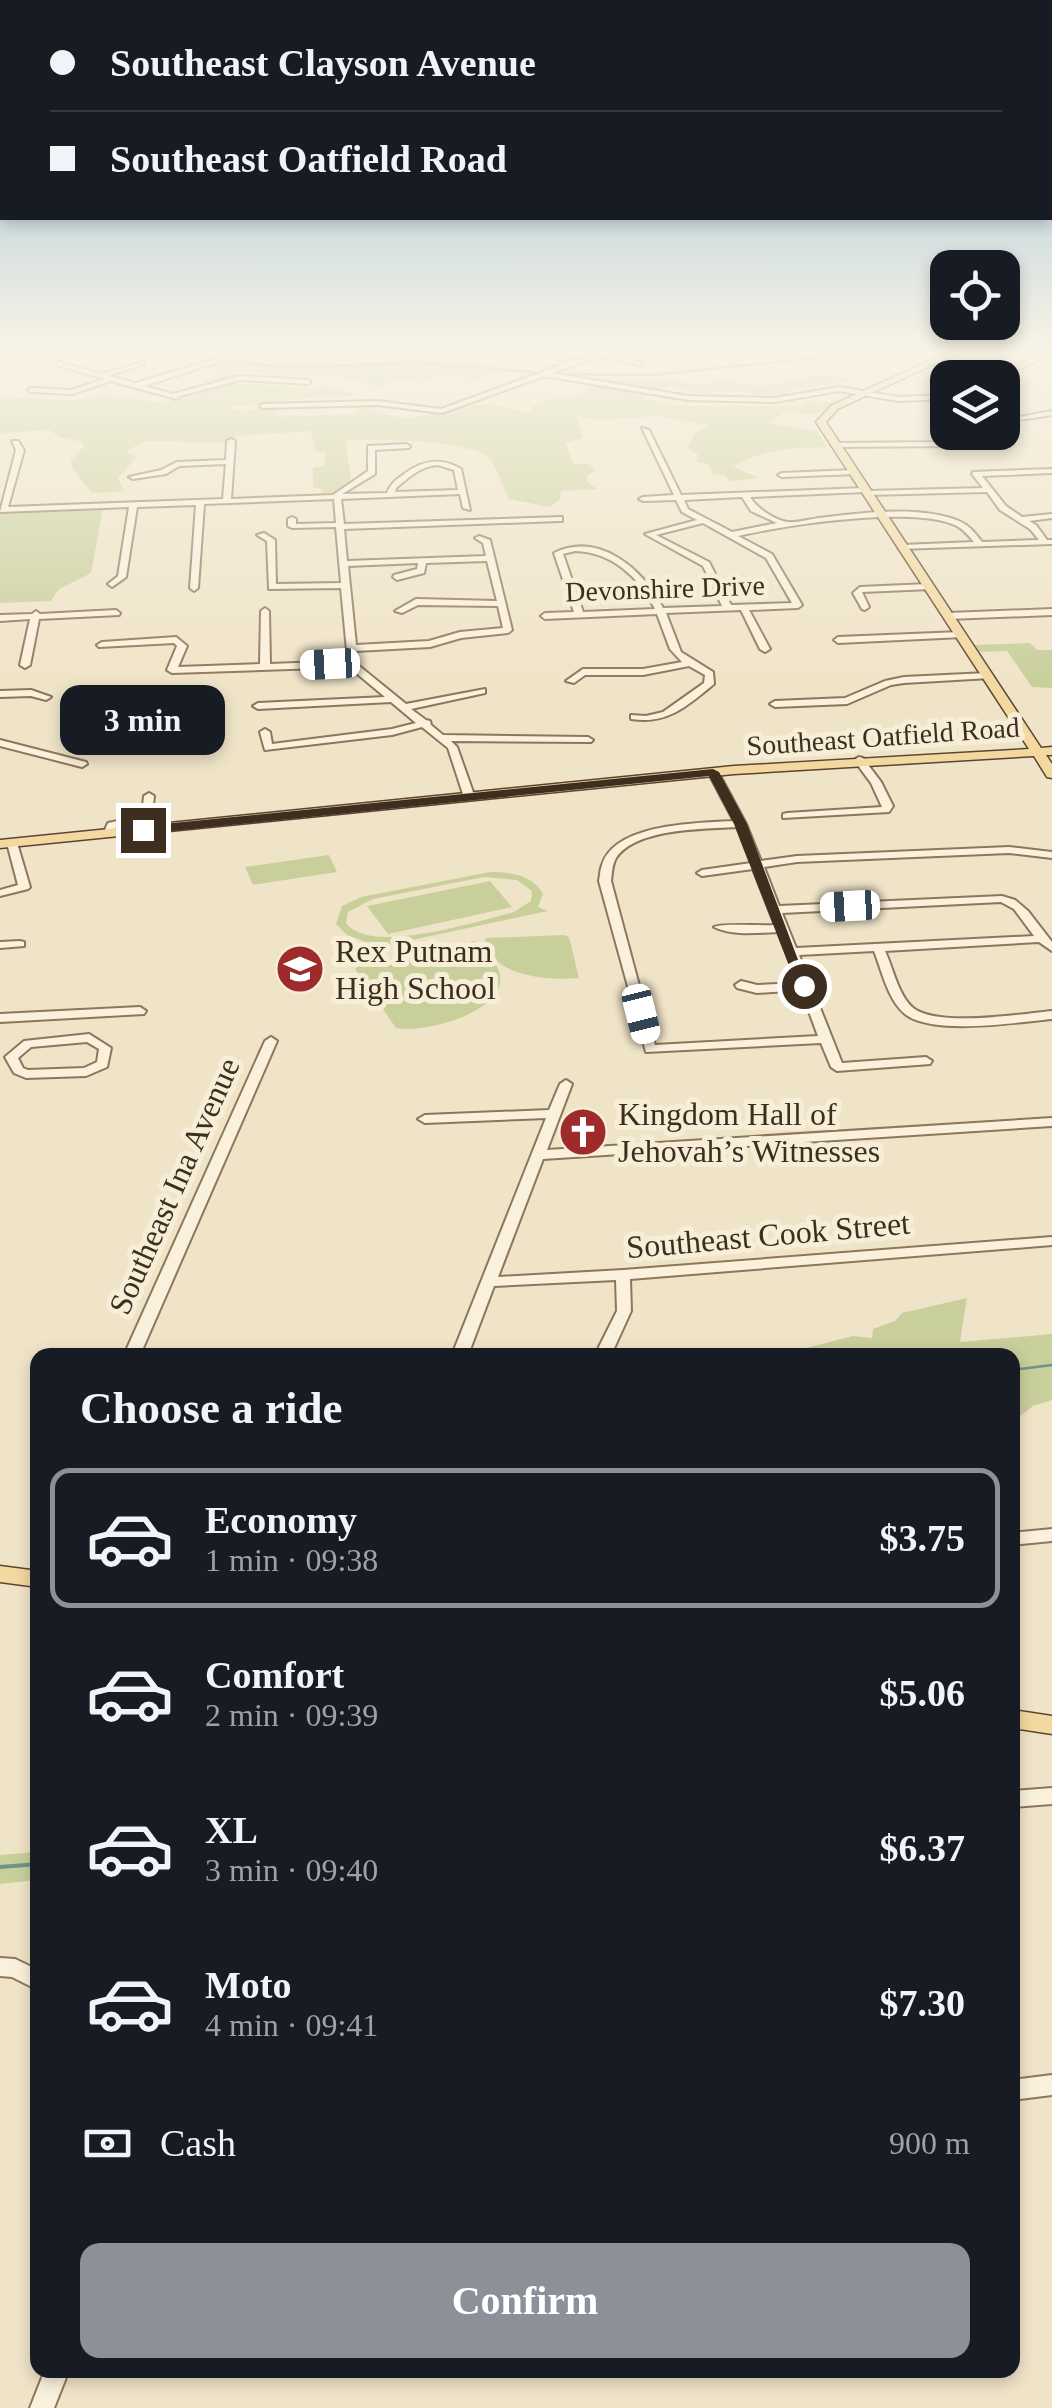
<!DOCTYPE html>
<meta charset="utf-8">
<style>
body{margin:0;font-family:Georgia,serif;background:#20242c;color:#f1f3f6;height:100vh;display:flex;flex-direction:column;font-size:38px;white-space:nowrap}
*{box-sizing:border-box;margin:0}
p{font-size:32px;color:#9ea1a6}
.icon{flex:none;width:55px;height:55px;fill:none;stroke:currentColor;stroke-width:2;stroke-linecap:round;stroke-linejoin:round}
.map{position:relative;flex:1;overflow:hidden}
.drawer{position:absolute;left:30px;top:1348px;width:990px;height:1030px;display:flex;flex-direction:column;background:#171b24;border-radius:20px;box-shadow:0 5px 15px #0003}
.drawer>*{flex:none}
.top-card{position:absolute;left:0px;top:0px;width:1052px;height:220px;box-shadow:0 5px 15px #0003;display:grid;align-content:center;height:220px;padding:0 50px;background:#171b24}
.fabs{position:absolute;left:930px;top:250px;display:grid;gap:20px}
.fabs a{display:grid;place-items:center;width:90px;height:90px;border-radius:20px;background:#171b24;box-shadow:0 5px 15px #0003;font-size:50px}
.end{position:absolute;width:45px;height:45px;margin:-22px;border:12px solid #3d2e20;background:#fff;box-shadow:0 0 0 5px #fff}
.from{border-radius:50%}
.bubble{position:absolute;height:70px;border-radius:20px;background:#171b24;box-shadow:0 5px 15px #0003;font-size:32px;font-weight:600;line-height:70px;text-align:center}
.car{position:absolute;width:30px;height:60px;margin:-30px -15px;border-radius:12px;box-shadow:0 0 8px 2px #0007;background:linear-gradient(#fff 24%,#345 0 40%,#fff 0 76%,#345 0 86%,#fff 0)}
.top-card b{display:flex;align-items:center;gap:35px;height:95px;font-size:38px}
.top-card b+b{border-top:2px solid #363941}
.top-card i{width:25px;height:25px;background:#f1f3f6}
ul{padding:0;list-style:none}
li{display:flex;align-items:center;gap:30px;height:140px;margin:0 20px 15px;padding:0 30px;border:5px solid transparent;border-radius:20px}
li div{flex:1}
li b{display:block;font-size:38px}
li em{font-style:normal;font-weight:600}
li.current{border-color:#8c9099}
li>.icon{width:90px;height:90px;stroke-width:1.5}
h2{padding:0 50px;font-size:45px;line-height:120px}
.pay{display:flex;align-items:center;gap:25px;height:110px;padding:0 50px;font-size:38px}
.pay p{margin-inline-start:auto}
.action{display:flex;gap:20px;margin-top:auto;padding:20px 50px}
.action a{flex:1;height:115px;border-radius:20px;background:#8c9099;color:#fff;font-size:40px;font-weight:600;line-height:115px;text-align:center}
.map>svg:first-child{display:block}
.green{fill:#c9cf9b;fill-rule:evenodd}
.lines{fill:none;stroke-linecap:round;stroke-linejoin:round}
.stream-far1{stroke:#6f938a;stroke-width:2.5}
.stream{stroke:#6f938a;stroke-width:4}
.minor-casing{stroke:#8d765c;stroke-width:4}
.major-casing{stroke:#5b4430;stroke-width:3}
.minor{fill:#faf1dc;fill-rule:evenodd}
.major{fill:#f3d9a0;fill-rule:evenodd}
.route{fill:#3d2e20}
.labels{text-anchor:middle;stroke-width:10;stroke-linejoin:round;paint-order:stroke}
.far-street-label{font-size:28px;fill:#3d2e20;stroke:#f7eed8}
.poi-label{font-size:32px;fill:#3d2e20;stroke:#f7eed8;text-anchor:start}
.street-label{font-size:32px;fill:#3d2e20;stroke:#f7eed8}
</style>
<div class="map">
<svg width="1052" height="2408" viewBox="0 0 1052 2408">
<rect width="100%" height="100%" fill="#f0e4c8"/>
<g class="green">
<path d="M429,349L479,352L463,359L506,369L476,380L446,373L418,383L401,379L378,387L343,378L231,371L238,377L193,388L213,382L206,379L224,373L203,367L229,359L279,365L308,356L341,364L390,362Z"/>
<path d="M821,374L853,381L783,391L792,396L758,398L746,392L709,390L715,397L668,386L656,391L595,383L606,378L706,384L719,379L762,387Z"/>
<path d="M226,383L314,388L323,385L361,395C327,397 299,397 266,404C253,407 241,404 227,408C243,415 257,407 275,409L277,417L356,414V406C373,408 395,422 417,417C429,414 476,403 487,404C504,405 517,412 534,412L533,406L540,401L587,394L585,385L651,393L643,398L675,406H803V400L835,403L814,415L785,412L768,423L817,431L827,447C793,448 762,448 733,467L759,478L729,481L724,475L713,474L708,464L696,462L699,455L687,448L695,433L708,425L657,416L600,420L577,416L583,438L565,443L574,464H590L594,471L587,476V482L597,489L561,491L560,499L550,507L509,499C503,487 497,466 488,457C470,441 374,438 348,440L346,445L351,479L334,492L333,500L314,501L322,494L321,489L313,487V468L324,466L326,453L315,451L311,431L235,436L225,443L146,441L128,450L127,453L137,457L118,478L124,491L92,493L71,466V460L84,446L82,442L59,437L50,430L0,433V397L72,400L104,395L166,403L204,392L197,390Z"/>
<path d="M103,509L91,573L59,589L51,601L0,603V512Z"/>
<path d="M1030,643L1037,650H1052V688L1032,687L1007,651L978,652L974,645Z"/>
<path d="M329,855L337,872L253,885L245,867Z"/>
<path d="M490,872C511,872 533,875 543,894L538,907L548,911L356,952L353,947L368,943L347,935L336,924L342,906L361,897ZM484,877L517,880L532,891L531,901L514,912C478,921 370,956 346,923L348,912L373,899Z"/>
<path d="M490,881L512,907L388,934L367,906Z"/>
<path d="M564,935L569,937L579,978C549,981 489,977 485,938Z"/>
<path d="M473,941L478,942C484,951 499,965 500,975C506,1013 422,1034 396,1028L355,969L361,964Z"/>
<path d="M967,1298L960,1342L1052,1334V1400L1033,1406L1013,1422L1012,1355H779L853,1336L872,1338L873,1329L895,1321L902,1313Z"/>
<path d="M37,1852V1880L0,1884V1855Z"/>
</g>
<g class="lines">
<g class="stream-far1">
<path d="M0,351L59,352"/>
<path d="M65,352L134,353"/>
<path d="M140,353L215,357"/>
<path d="M226,360L283,367L419,363L540,373"/>
<path d="M556,374L653,375L814,358L830,349"/>
<path d="M1012,1370L1052,1365"/>
</g>
<path class="stream" d="M0,1867L38,1864"/>
<g class="minor-casing">
<g id="minor">
<path d="M95,349H179L182,351L179,353Z"/>
<path d="M248,349H258L144,386L173,394L240,376L308,380L311,382L308,384L240,380L180,396L177,399L111,381L72,394L31,392L28,390L31,388L71,390L105,379L57,365L59,362L101,374L144,362V364L108,376L136,383Z"/>
<path d="M377,349H387L371,355L368,353Z"/>
<path d="M523,349C540,349 557,359 574,360C587,360 600,349 615,349L606,353L643,363L640,365L600,356L552,373L688,396L775,398L839,387L898,397L948,395V399L898,401L839,391L775,402L688,400L544,376L442,413L377,405L263,408L260,406L263,404L377,401L441,409L569,362Z"/>
<path d="M1052,350V354L1000,378H990Z"/>
<path d="M1052,411V415L1012,421L1008,419Z"/>
<path d="M937,425L954,442V446L835,447L831,445L835,443L945,442L933,427Z"/>
<path d="M642,428L649,430L681,495L864,488L867,491L983,488L972,474L973,472L1052,469V473L982,476L1006,506L1022,517L1052,514V518L1029,521L1036,525L1047,540H1052V544L899,549L898,547L902,545L974,542C969,536 964,530 957,526C915,505 785,525 738,536L772,554L802,605L798,608L749,610L770,649L765,652L760,649L741,610L666,613L681,652L713,672L714,684C687,706 667,725 631,719V715L646,716L663,712L704,683L705,675L689,666L643,675H585L574,683L566,681L583,669H643L682,662L670,649L657,614L545,619L541,616L545,613L574,612L554,553C599,531 643,569 663,608L722,606L703,566L645,534L697,520L682,512L676,500L643,501L639,499L643,497L674,495ZM987,492L1000,510L1030,529L1039,540L982,542C975,533 969,525 959,521C919,505 861,513 819,518C810,519 797,523 788,522C774,520 757,508 750,497L864,492L867,495ZM742,497L751,511L777,523L732,532L688,509L684,500ZM703,523L766,558L792,603L731,605L709,562L656,535ZM575,551C612,552 639,577 655,609L583,612L563,554Z"/>
<path d="M231,439L235,441L231,499L333,495L368,471V446L406,444L410,446L409,448L375,450V474L342,494L387,493C391,483 396,480 404,474C423,460 441,457 461,469L470,510L463,508L460,494L341,499L344,524L562,517V521H559L344,529L347,561L486,556L483,543L475,538L479,536L490,540L512,630L508,633L461,638L430,647L356,651L358,665L406,704L485,689V693L411,709L426,720L430,721L431,725L443,735L588,737L593,740L591,742L451,741L457,747L474,795L462,801L457,798L463,794L448,748L422,727L392,735L265,750L260,732L265,729L270,732L272,744L392,729L416,723L391,702L258,709L253,706L258,703L385,697L349,667L172,673L167,670L177,646L174,643L99,647L97,645L102,642L176,637L187,646L178,667L260,664L261,611L265,608L269,611L270,664L348,661L341,588L269,589L267,541L257,535L264,533L275,540L276,584L341,583L336,527L292,528L288,526V519L292,517L296,519V524L336,523L334,499L204,504L198,588L194,591L190,588L196,505L137,507L126,577L112,587L108,584L118,576L129,507L0,512L16,450L12,441H18L24,450L8,507L223,499L226,464L179,466L166,474L133,479L129,477L161,470L177,462L226,460L227,441ZM438,465L454,470L458,490L395,492L396,488C409,477 421,466 438,465ZM487,561L497,601L416,599L395,611L402,613L418,605L498,606L503,628L460,632L429,641L356,645L348,566L418,563L417,569L394,575L393,577L397,580L424,573L426,563Z"/>
<path d="M853,470L857,472L856,474L782,477L778,475L782,473Z"/>
<path d="M928,584L931,585V589L862,592L869,607L865,610L862,609L853,593L860,587Z"/>
<path d="M1052,609V615L948,619L944,616L948,613Z"/>
<path d="M116,610L120,613L119,615L39,619L30,665L25,668L20,665L30,619L0,621V615L32,614L36,611L40,614Z"/>
<path d="M960,632L964,635L963,637L838,643L834,640L838,637Z"/>
<path d="M987,673L990,674V678L904,683L891,685L847,704L775,707L770,704L775,701L845,698L885,681L904,677Z"/>
<path d="M31,690L51,697L46,700L31,696L0,697V691Z"/>
<path d="M0,740L86,762L87,764L82,767L0,746Z"/>
<path d="M859,757L863,758L881,782L893,806L889,812L783,818V814L787,813L882,807L871,783L854,760Z"/>
<path d="M713,769L718,772L746,824L761,861L797,856L1009,847L1052,852V858L1009,853L797,862L764,867L779,906L1002,896L1015,900L1028,911L1052,942V951L1039,942L885,951C893,968 898,994 912,1007C935,1028 1021,1014 1052,1011V1019C1018,1022 932,1036 905,1014C888,1000 882,971 874,951L799,955L842,1063L926,1057L932,1061L930,1064L837,1071L831,1067L821,1043L646,1052L599,881C600,876 600,870 602,865C615,823 698,823 734,821L708,772ZM737,827L751,863L702,870L697,873L702,876L753,869L775,925C760,926 724,923 714,927C733,936 756,933 778,932L798,983L757,985L741,981L735,985L737,988L757,993L801,990L818,1036L655,1045L611,881C612,873 612,865 616,858C636,828 704,829 737,827ZM1001,902L1014,909L1034,936L796,948L782,913Z"/>
<path d="M149,793L154,796L151,820L116,827L112,836H104L103,834L108,823L142,816L144,796Z"/>
<path d="M12,840L17,843L30,887L28,889L0,896V890L18,885L7,843Z"/>
<path d="M20,941L24,942V946L0,948V942Z"/>
<path d="M140,1007L146,1011L144,1014L0,1022V1014Z"/>
<path d="M89,1034L111,1048L107,1067L86,1076L26,1078L14,1073L5,1057L24,1041ZM87,1042L99,1049L97,1062L84,1068L28,1070L23,1068L18,1058L31,1047Z"/>
<path d="M271,1037L277,1041L140,1355H124L265,1041Z"/>
<path d="M566,1080L572,1084L547,1150L1052,1118V1126L543,1159L498,1277L623,1270L1052,1237V1245L630,1279L631,1311L611,1355H595L617,1311L616,1280L494,1286L468,1355H452L546,1118L425,1123L418,1119L425,1115L549,1110L560,1084Z"/>
<path d="M1052,1529V1541L1012,1545V1533Z"/>
<path d="M1052,1788V1804L1012,1807V1791Z"/>
<path d="M0,1958L15,1959L38,1970V1990L12,1977L0,1976Z"/>
<path d="M1052,2075V2095L1012,2100V2080Z"/>
<path d="M45,2370H69L54,2408H30Z"/>
</g>
</g>
<g class="major-casing">
<g id="major">
<path d="M955,349H966L838,409L826,422L1041,748L1052,747V755H1046L1052,764V778L1047,777L1034,756L734,774L0,848V840L734,766L1029,749L816,422L832,405Z"/>
<path d="M0,1566L38,1571V1587L0,1582Z"/>
<path d="M1012,1710L1052,1716V1734L1012,1728Z"/>
</g>
</g>
<use href="#minor" class="minor"/>
<use href="#major" class="major"/>
</g>
<linearGradient id="sky" x2="0" y2="1"><stop stop-color="#8fbad6"/><stop offset="0.51" stop-color="#f8f3e6"/><stop offset="1" stop-color="#f8f3e6" stop-opacity="0"/></linearGradient>
<rect width="1052" height="686" fill="url(#sky)"/>
<path class="route" d="M713,769L719,772L747,824L809,989L797,986L734,824L709,776L143,834L137,830L143,826Z"/>
<defs>
<g id="school-disc" transform="scale(2.5)"><circle r="9.5" fill="#9e2a2b" stroke="#f7eed8"/><path d="M0-5L7-2L0 1L-7-2ZM-4 1L0 2.5L4 1V4Q0 6-4 4Z" fill="#fff"/></g>
<g id="church-disc" transform="scale(2.5)"><circle r="9.5" fill="#9e2a2b" stroke="#f7eed8"/><path d="M-1.2-6h2.4v3.5h3.3v2.4h-3.3V6h-2.4V-.1h-3.3v-2.4h3.3Z" fill="#fff"/></g>
</defs>
<g fill-rule="evenodd">
<use href="#school-disc" x="300" y="969"/>
<use href="#church-disc" x="583" y="1132"/>
</g>
<g class="labels">
<g class="far-street-label">
<text transform="translate(665 588) rotate(-2)" y="10">Devonshire Drive</text>
<text transform="translate(883 736) rotate(-4)" y="10">Southeast Oatfield Road</text>
</g>
<g class="poi-label">
<text x="335" y="962">Rex Putnam<tspan x="335" dy="37">High School</tspan></text>
<text x="618" y="1125">Kingdom Hall of<tspan x="618" dy="37">Jehovah’s Witnesses</tspan></text>
</g>
<g class="street-label">
<text transform="translate(174 1186) rotate(-66)" y="11">Southeast Ina Avenue</text>
<text transform="translate(768 1235) rotate(-5)" y="11">Southeast Cook Street</text>
</g>
</g>
</svg>
<div class="fabs">
<a><svg class="icon" aria-label="locate" viewBox="0 0 24 24"><circle cx="12" cy="12" r="6"/><path d="M12 2v4M12 18v4M2 12h4M18 12h4"/></svg></a>
<a><svg class="icon" aria-label="layers" viewBox="0 0 24 24"><path d="M12 4l9 5-9 5-9-5zM3 14l9 5 9-5"/></svg></a>
</div>
<i class="end from" style="left:804px;top:986px"></i>
<i class="end" style="left:143px;top:830px"></i>
<div class="bubble" style="left:60px;top:685px;width:165px">3 min</div>
<i class="car" style="left:330px;top:664px;rotate:267deg"></i>
<i class="car" style="left:850px;top:906px;rotate:267deg"></i>
<i class="car" style="left:641px;top:1014px;rotate:166deg"></i>
<div class="top-card">
<b><i class="from"></i>Southeast Clayson Avenue</b>
<b><i></i>Southeast Oatfield Road</b>
</div>
<section class="drawer">
<h2>Choose a ride</h2>
<ul>
<li class="current"><svg class="icon" aria-label="car" viewBox="0 0 24 24"><path d="M5 17H2v-5l4-1 3-4h7l3 4 3 1v5h-3M9 17h6M6 11h13"/><circle cx="7" cy="17" r="2"/><circle cx="17" cy="17" r="2"/></svg><div><b>Economy</b><p>1 min · 09:38</p></div><em>$3.75</em></li>
<li><svg class="icon" aria-label="car" viewBox="0 0 24 24"><path d="M5 17H2v-5l4-1 3-4h7l3 4 3 1v5h-3M9 17h6M6 11h13"/><circle cx="7" cy="17" r="2"/><circle cx="17" cy="17" r="2"/></svg><div><b>Comfort</b><p>2 min · 09:39</p></div><em>$5.06</em></li>
<li><svg class="icon" aria-label="car" viewBox="0 0 24 24"><path d="M5 17H2v-5l4-1 3-4h7l3 4 3 1v5h-3M9 17h6M6 11h13"/><circle cx="7" cy="17" r="2"/><circle cx="17" cy="17" r="2"/></svg><div><b>XL</b><p>3 min · 09:40</p></div><em>$6.37</em></li>
<li><svg class="icon" aria-label="car" viewBox="0 0 24 24"><path d="M5 17H2v-5l4-1 3-4h7l3 4 3 1v5h-3M9 17h6M6 11h13"/><circle cx="7" cy="17" r="2"/><circle cx="17" cy="17" r="2"/></svg><div><b>Moto</b><p>4 min · 09:41</p></div><em>$7.30</em></li>
</ul>
<div class="pay"><svg class="icon" aria-label="cash" viewBox="0 0 24 24"><path d="M3 7h18v10H3z"/><circle cx="12" cy="12" r="2"/></svg>Cash<p>900 m</p></div>
<div class="action"><a>Confirm</a></div>
</section>
</div>
